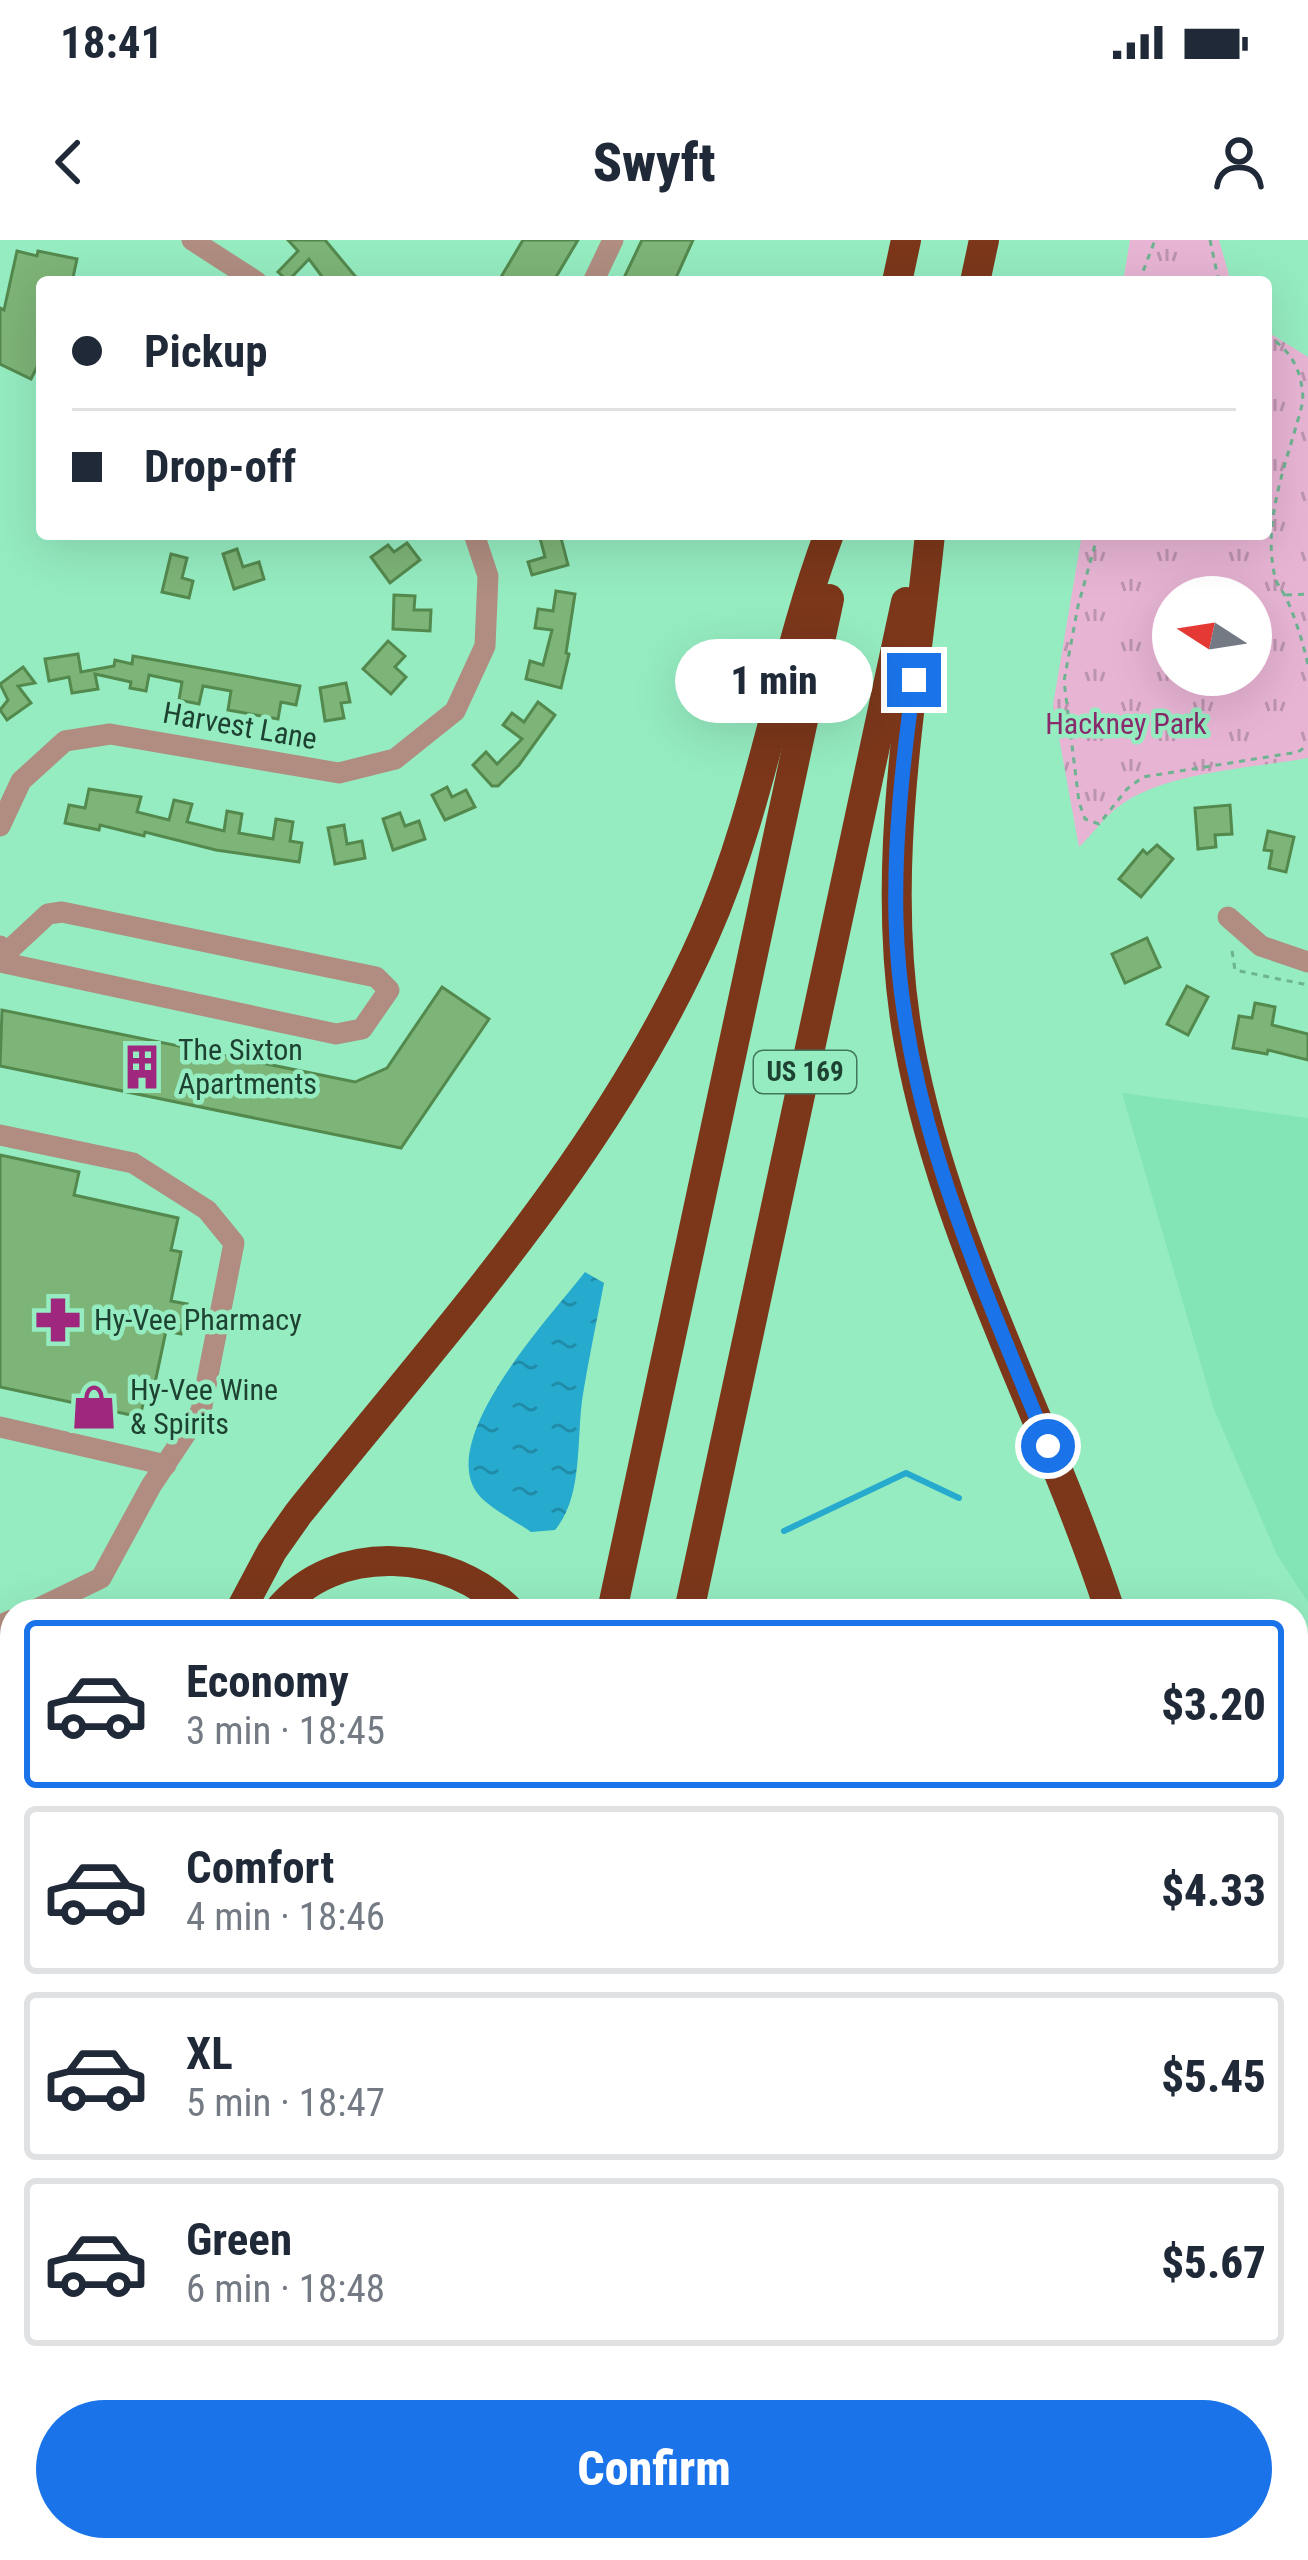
<!DOCTYPE html>
<meta charset="utf-8">
<style>
body{margin:0;font-family:"Roboto Condensed",sans-serif;background:#f6f6f7;color:#1f2937;height:100vh;display:flex;flex-direction:column;font-size:45px;white-space:nowrap}
*{box-sizing:border-box;margin:0}
p{font-size:39px;color:#747a83}
.icon{flex:none;width:66px;height:66px;fill:none;stroke:currentColor;stroke-width:2;stroke-linecap:round;stroke-linejoin:round}
.map{position:relative;flex:1;overflow:hidden}
.side{position:absolute;left:0px;top:1359px;width:1308px;height:963px;display:flex;flex-direction:column;background:#fff;border-radius:36px 36px 0 0;box-shadow:0 12px 48px #0002}
.side>*{flex:none}
.hud{position:absolute;left:36px;top:36px;width:1236px;height:264px;border-radius:12px;box-shadow:0 12px 48px #0002;display:grid;align-content:center;height:264px;padding:0 36px;background:#fff}
.needle{width:78px;rotate:282deg}
.controls{position:absolute;left:1152px;top:336px;display:grid;gap:24px}
.controls a{display:grid;place-items:center;width:120px;height:120px;border-radius:50%;background:#fff;box-shadow:0 12px 48px #0002;font-size:60px}
.end{position:absolute;width:54px;height:54px;margin:-27px;border:15px solid #1a73e8;background:#fff;box-shadow:0 0 0 6px #fff}
.from{border-radius:50%}
.bubble{position:absolute;height:84px;border-radius:42px;background:#fff;box-shadow:0 12px 48px #0002;font-size:39px;font-weight:800;line-height:84px;text-align:center}
.hud b{display:flex;align-items:center;gap:42px;height:114px;font-size:45px}
.hud b+b{border-top:3px solid #e0e1e3}
.hud i{width:30px;height:30px;background:#1f2937}
ul{padding:21px 0 0;list-style:none}
li{display:flex;align-items:center;gap:36px;height:168px;margin:0 24px 18px;padding:0 12px;border:6px solid #e0e1e3;border-radius:12px}
li div{flex:1}
li b{display:block;font-size:45px}
li em{font-style:normal;font-weight:800}
li.selected{border-color:#1a73e8}
li>.icon{width:108px;height:108px;stroke-width:1.5}
.primary-button{display:flex;gap:24px;margin-top:auto;padding:24px 36px}
.primary-button a{flex:1;height:138px;border-radius:72px;background:#1a73e8;color:#fff;font-size:48px;font-weight:800;line-height:138px;text-align:center}
.status{display:flex;justify-content:space-between;align-items:center;height:84px;padding:0 60px;background:#fff;direction:ltr}
.status svg{height:33px;fill:currentColor}
header{display:flex;justify-content:space-between;align-items:center;height:156px;padding:0 36px;background:#fff;font-size:54px;font-weight:800}
.map>svg:first-child{display:block}
.built{fill:#83e4b5}
.park{fill:url(#park-tufts);fill-rule:evenodd}
.water{fill:url(#water-ripples)}
.lines{fill:none;stroke-linecap:round;stroke-linejoin:round}
.stream{stroke:#26aace;stroke-width:6}
.building{fill:#7db477;stroke:#54894e;stroke-width:3}
.minor-tunnel{stroke:#7dcaa4;stroke-width:21;stroke-dasharray:21 10;stroke-linecap:butt}
.path{stroke:#6db391;stroke-width:3;stroke-dasharray:6 6;stroke-linecap:butt}
.minor{stroke:#b08d80;stroke-width:21}
.major{stroke:#8b4f37;stroke-width:27}
.highway{stroke:#7c371a;stroke-width:30}
.route{stroke:#1a73e8;stroke-width:15}
.labels{text-anchor:middle;stroke-width:9;stroke-linejoin:round;paint-order:stroke}
.shield{fill:#95ecc1;stroke:#41755c;stroke-width:3}
.shield-label{font-size:27px;font-weight:bold;fill:#1d4231}
.park-label{font-size:30px;fill:#882a6c;stroke:#95ecc1}
.street-label{font-size:30px;fill:#1d4231;stroke:#95ecc1}
.poi-label{font-size:30px;fill:#1d4231;stroke:#95ecc1;text-anchor:start}
</style>
<div class="status"><b>18:41</b><svg viewBox="0 0 49 12"><path d="M0 12V9h3v3zM5 12V6h3v6zM10 12V3h3v9zM15 12V0h3v12zM26 1h20v11H26zM47 4h2v5h-2z"/></svg></div>
<header><svg class="icon" aria-label="back" viewBox="0 0 24 24"><path d="M15 5l-7 7 7 7"/></svg>Swyft<svg class="icon" aria-label="person" viewBox="0 0 24 24"><circle cx="12" cy="8" r="4"/><path d="M4 21q1-7 8-7t8 7"/></svg></header>
<div class="map">
<svg width="1308" height="2320" viewBox="0 0 1308 2320">
<defs>
<pattern id="park-tufts" width="24" height="20" patternUnits="userSpaceOnUse" patternTransform="scale(3)"><rect width="24" height="20" fill="#e8b4d4"/><path d="M3 7l-1-3M5 7V3M7 7l1-3M15 17l-1-3M17 17v-4M19 17l1-3" fill="none" stroke="#bb94ad"/></pattern>
<pattern id="water-ripples" width="26" height="14" patternUnits="userSpaceOnUse" patternTransform="scale(3)"><rect width="26" height="14" fill="#26aace"/><path d="M2 4q2-2 4 0t4 0M15 11q2-2 4 0t4 0" fill="none" stroke="#208ca8"/></pattern>
</defs>
<rect width="100%" height="100%" fill="#95ecc1"/>
<path class="built" d="M1122,853L1308,878V1362L1277,1315L1214,1169Z"/>
<g class="park">
<path d="M1130,0H1219L1231,42H1123Z"/>
<path d="M1266,91L1308,117V518C1253,528 1162,532 1118,567C1103,578 1092,595 1079,607L1053,465L1082,294H1266ZM1251,357V435H1173V357Z"/>
<path d="M0,1637L12,1641V2310H334L331,2320H0Z"/>
</g>
<path class="water" d="M585,1032L604,1043C597,1080 589,1117 583,1154C576,1196 584,1256 555,1290L531,1292C516,1281 490,1269 478,1254C435,1199 551,1076 585,1032Z"/>
<g class="lines">
<g class="stream">
<path d="M784,1291L906,1233L959,1258"/>
<path d="M1150,1366L1165,1371"/>
<path d="M1296,1418L1308,1423"/>
</g>
</g>
<g class="building">
<path d="M288,0H325L360,42H326L309,19L288,41L278,32L298,11Z"/>
<path d="M523,0H578L553,42H498Z"/>
<path d="M642,0H693L674,42H622Z"/>
<path d="M17,11L37,16L38,11L77,19L72,42H42V117L31,139L0,124V68L4,70Z"/>
<path d="M560,294L568,325L532,335L528,322L545,317L540,298Z"/>
<path d="M407,303L420,320L390,343L371,317L388,305L394,312Z"/>
<path d="M237,309L243,327L259,322L264,339L234,349L223,314Z"/>
<path d="M171,314L187,318L182,338L193,341L189,358L162,352Z"/>
<path d="M556,351L575,354L566,413L569,414L561,448L526,439L530,421L543,425L552,390L535,388L538,369L553,371Z"/>
<path d="M394,355L415,356L414,370H431L430,391L393,389Z"/>
<path d="M388,401L405,416L395,427L406,437L391,454L363,429Z"/>
<path d="M78,414L81,432L114,426L115,420L132,424L133,416L300,446L296,465L281,462L278,479L228,470L231,451L203,446L199,464L179,460L182,442L149,435L146,451L130,448L131,442L95,434L98,449L72,453L69,437L49,441L45,419Z"/>
<path d="M23,427L35,443L18,446L31,463L7,480L0,470L8,460L0,444Z"/>
<path d="M346,443L350,462L341,463L344,478L325,481L320,448Z"/>
<path d="M538,462L555,475L519,525L498,546H492L473,525L486,512L497,524L522,499L503,485L512,473L524,482Z"/>
<path d="M447,547L452,557L466,550L475,567L445,580L432,555Z"/>
<path d="M89,549L141,557L137,572L169,580L174,560L192,564L187,582L224,591L227,571L242,574L239,593L273,599L276,579L293,582L290,601L302,603L299,622L216,610L145,592L144,596L100,585L99,590L65,583L69,565L85,568Z"/>
<path d="M1230,565L1232,594L1215,595L1216,607L1198,609L1195,568Z"/>
<path d="M400,573L405,586L419,581L425,599L393,610L383,579Z"/>
<path d="M344,585L347,604L362,601L365,618L335,624L328,588Z"/>
<path d="M1268,591L1294,597L1286,632L1269,628L1272,611L1264,610Z"/>
<path d="M1157,605L1173,619L1141,657L1119,639L1143,610L1147,614Z"/>
<path d="M1147,698L1160,727L1125,743L1112,714Z"/>
<path d="M1187,746L1208,757L1188,795L1167,784Z"/>
<path d="M442,747L489,779L401,908L0,826L2,770L355,842L387,828Z"/>
<path d="M1255,763L1275,767L1272,785L1308,794V820L1268,810L1267,814L1233,808L1239,776L1252,778Z"/>
<path d="M0,915L79,932L74,955L178,978L171,1010L181,1012L171,1061L187,1064L181,1094L166,1091L152,1157L145,1156L140,1177L0,1147Z"/>
</g>
<g class="lines">
<path class="minor-tunnel" d="M1023,2315L1048,2320"/>
<g class="path">
<path d="M1210,0L1219,42"/>
<path d="M1139,42L1155,0"/>
<path d="M1266,94C1292,112 1302,129 1303,161C1289,218 1261,278 1275,337C1278,347 1284,352 1288,362C1297,383 1303,403 1308,425"/>
<path d="M1098,294L1078,366L1064,441L1079,562L1085,579L1099,584L1127,549L1143,537L1298,512L1308,505"/>
<path d="M1286,355L1308,354"/>
<path d="M1232,711L1235,730L1308,745"/>
<path d="M0,2082L12,2086"/>
<path d="M1296,2110L1308,2112"/>
</g>
<g class="minor">
<path d="M192,0L257,42"/>
<path d="M593,42L613,0"/>
<path d="M0,586L21,541L65,501L110,494L339,533L395,519L455,471L485,406L488,336L474,294"/>
<path d="M1228,677L1261,706L1308,722"/>
<path d="M0,706L6,713L48,674L62,672L376,737L389,750L362,789L336,794L0,722"/>
<path d="M0,895L133,923L207,970L234,1003L201,1171L151,1246L101,1338L33,1371"/>
<path d="M0,1187L166,1225"/>
<path d="M0,1385L12,1380"/>
<path d="M0,1721L12,1723"/>
<path d="M911,2310L914,2320"/>
<path d="M975,2310L980,2320"/>
<path d="M997,2310L1023,2315"/>
<path d="M1174,2310L1227,2320"/>
<path d="M1096,2320L1098,2310"/>
</g>
<g class="major">
<path d="M0,1584L12,1587"/>
<path d="M0,1607L12,1609"/>
<path d="M1296,2016L1308,2021"/>
</g>
<g class="highway">
<path d="M897,42L906,0"/>
<path d="M975,42L984,0"/>
<path d="M930,294C913,463 878,633 909,803C945,1002 1048,1180 1110,1371"/>
<path d="M240,1371L272,1311L298,1274C446,1089 608,914 705,694C762,566 780,425 829,294"/>
<path d="M278,1371C336,1300 450,1309 510,1371"/>
<path d="M612,1371L829,359"/>
<path d="M689,1371L906,362"/>
<path d="M408,2320L410,2310"/>
<path d="M492,2320L495,2310"/>
</g>
</g>
<g class="lines">
<path class="route" d="M914,440C903,519 894,599 896,679C900,866 979,1036 1048,1206"/>
</g>
<defs>
<g id="building-bare" transform="scale(3.6)"><path d="M-4-6H4V6H1V3H-1V6H-4ZM-2.5-4.3h1.7v1.8h-1.7ZM.8-4.3h1.7v1.8H.8ZM-2.5-1h1.7V.8h-1.7ZM.8-1h1.7V.8H.8Z" fill="#a0277e" stroke="#95ecc1" stroke-width="2.5" paint-order="stroke"/></g>
<g id="pharmacy-bare" transform="scale(3.6)"><path d="M-2-6h4v4h4v4h-4v4h-4v-4h-4v-4h4Z" fill="#a0277e" stroke="#95ecc1" stroke-width="2.5" paint-order="stroke"/></g>
<g id="shop-bare" transform="scale(3.6)"><path d="M-5-2.5h2.3a2.7 3.5 0 0 1 5.4 0H5L5.5 6h-11ZM-1.5-2.5h3a1.5 2.3 0 0 0-3 0Z" fill="#a0277e" stroke="#95ecc1" stroke-width="2.5" paint-order="stroke"/></g>
</defs>
<g fill-rule="evenodd">
<use href="#building-bare" x="142" y="827"/>
<use href="#pharmacy-bare" x="58" y="1080"/>
<use href="#shop-bare" x="94" y="1167"/>
</g>
<g class="labels">
<rect class="shield" x="754" y="811" width="102" height="42" rx="9"/>
<g class="shield-label">
<text x="805" y="841">US 169</text>
</g>
<g class="park-label">
<text x="1126" y="494">Hackney Park</text>
</g>
<g class="street-label">
<text transform="translate(240 486) rotate(10)" y="10">Harvest Lane</text>
</g>
<g class="poi-label">
<text x="178" y="820">The Sixton<tspan x="178" dy="34">Apartments</tspan></text>
<text x="94" y="1090">Hy-Vee Pharmacy</text>
<text x="130" y="1160">Hy-Vee Wine<tspan x="130" dy="34">&amp; Spirits</tspan></text>
</g>
</g>
</svg>
<div class="controls">
<a><svg class="needle" viewBox="-14 -14 28 28"><path d="M0-13l5 13h-10z" fill="#e53935"/><path d="M0 13l5-13h-10z" fill="#747a83"/></svg></a>
</div>
<i class="end from" style="left:1048px;top:1206px"></i>
<i class="end" style="left:914px;top:440px"></i>
<div class="bubble" style="left:675px;top:399px;width:198px">1 min</div>
<div class="hud">
<b><i class="from"></i>Pickup</b>
<b><i></i>Drop-off</b>
</div>
<section class="side">
<ul>
<li class="selected"><svg class="icon" aria-label="car" viewBox="0 0 24 24"><path d="M5 17H2v-5l4-1 3-4h7l3 4 3 1v5h-3M9 17h6M6 11h13"/><circle cx="7" cy="17" r="2"/><circle cx="17" cy="17" r="2"/></svg><div><b>Economy</b><p>3 min · 18:45</p></div><em>$3.20</em></li>
<li><svg class="icon" aria-label="car" viewBox="0 0 24 24"><path d="M5 17H2v-5l4-1 3-4h7l3 4 3 1v5h-3M9 17h6M6 11h13"/><circle cx="7" cy="17" r="2"/><circle cx="17" cy="17" r="2"/></svg><div><b>Comfort</b><p>4 min · 18:46</p></div><em>$4.33</em></li>
<li><svg class="icon" aria-label="car" viewBox="0 0 24 24"><path d="M5 17H2v-5l4-1 3-4h7l3 4 3 1v5h-3M9 17h6M6 11h13"/><circle cx="7" cy="17" r="2"/><circle cx="17" cy="17" r="2"/></svg><div><b>XL</b><p>5 min · 18:47</p></div><em>$5.45</em></li>
<li><svg class="icon" aria-label="car" viewBox="0 0 24 24"><path d="M5 17H2v-5l4-1 3-4h7l3 4 3 1v5h-3M9 17h6M6 11h13"/><circle cx="7" cy="17" r="2"/><circle cx="17" cy="17" r="2"/></svg><div><b>Green</b><p>6 min · 18:48</p></div><em>$5.67</em></li>
</ul>
<div class="primary-button"><a>Confirm</a></div>
</section>
</div>
